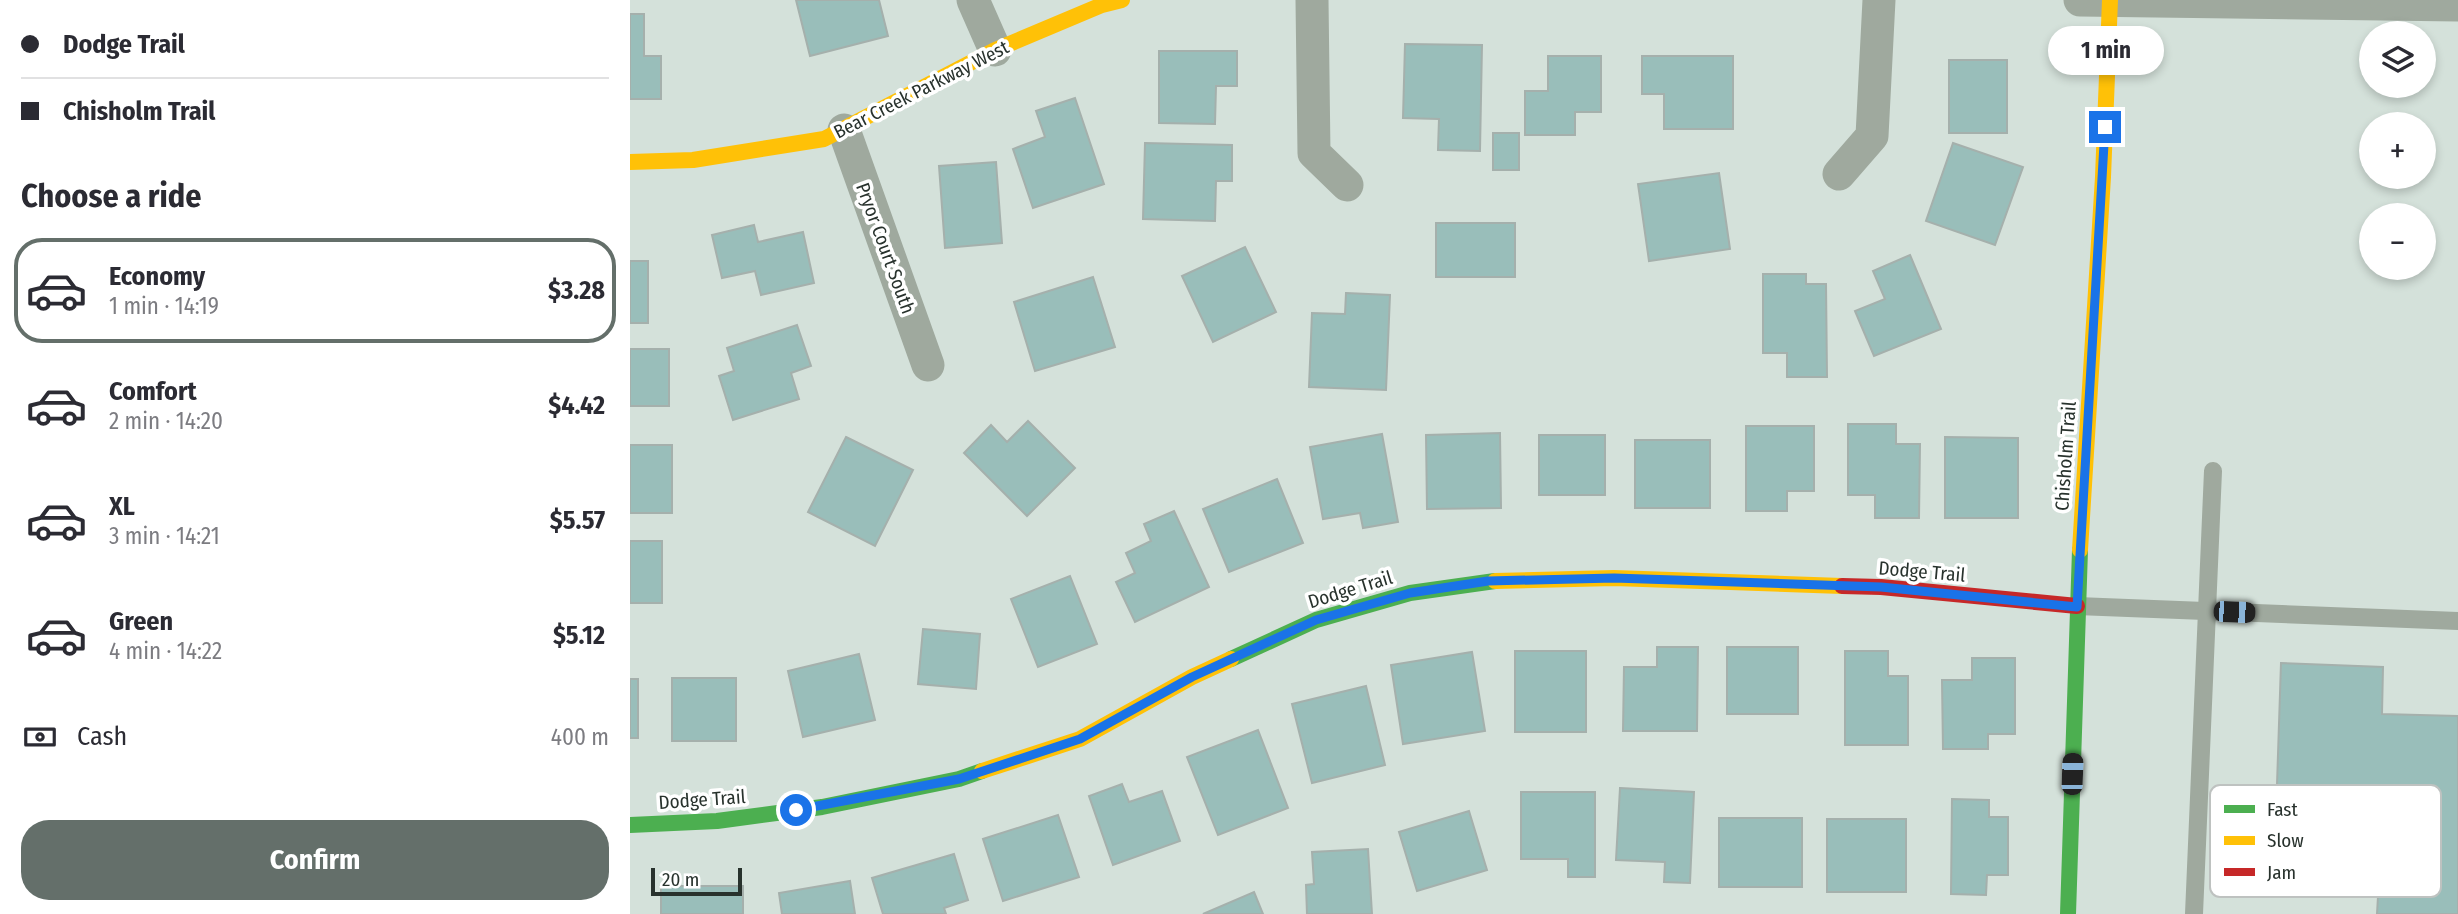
<!DOCTYPE html>
<meta charset="utf-8">
<style>
body{margin:0;font-family:"Fira Sans Condensed",sans-serif;background:#f2f2f3;color:#2b2b33;height:100vh;display:flex;flex-direction:column;font-size:26px;white-space:nowrap}
*{box-sizing:border-box;margin:0}
p{font-size:23px;color:#7c7c81}
.icon{flex:none;width:38px;height:38px;fill:none;stroke:currentColor;stroke-width:2;stroke-linecap:round;stroke-linejoin:round}
.map{position:relative;flex:1;overflow:hidden}
.panel{display:flex;flex-direction:column;background:#fff;width:630px}
.panel>*{flex:none}
.guide{display:grid;align-content:center;height:154px;padding:0 21px;background:#fff}
.controls{position:absolute;left:1729px;top:21px;display:grid;gap:14px}
.controls a{display:grid;place-items:center;width:77px;height:77px;border-radius:50%;background:#fff;box-shadow:0 4px 10px #0003;font-size:35px}
.scale{position:absolute;left:21px;bottom:18px;width:91px;box-sizing:border-box;padding-left:7px;border:4px solid #28322d;border-top:0;font-size:19px;line-height:24px;white-space:nowrap;color:#28322d;-webkit-text-stroke:5px #fff;paint-order:stroke}
.end{position:absolute;width:32px;height:32px;margin:-16px;border:9px solid #1a73e8;background:#fff;box-shadow:0 0 0 4px #fff}
.from{border-radius:50%}
.bubble{position:absolute;height:49px;border-radius:24px;background:#fff;box-shadow:0 4px 10px #0003;font-size:23px;font-weight:700;line-height:49px;text-align:center}
.car{position:absolute;width:21px;height:42px;margin:-21px -10px;border-radius:9px;box-shadow:0 0 5px 2px #0007;background:linear-gradient(#222 24%,#8ab4d8 0 40%,#222 0 76%,#8ab4d8 0 86%,#222 0)}
.guide b{display:flex;align-items:center;gap:24px;height:66px;font-size:26px}
.guide b+b{border-top:2px solid #e1e1e2}
.guide i{width:18px;height:18px;background:#2b2b33}
ul{padding:0;list-style:none}
li{display:flex;align-items:center;gap:21px;height:105px;margin:0 14px 10px;padding:0 7px;border:4px solid transparent;border-radius:28px}
li div{flex:1}
li b{display:block;font-size:26px}
li em{font-style:normal;font-weight:700}
li.on{border-color:#646f6a}
li>.icon{width:63px;height:63px;stroke-width:1.5}
h2{padding:0 21px;font-size:32px;line-height:84px}
.pay{display:flex;align-items:center;gap:18px;height:77px;padding:0 21px;font-size:26px}
.pay p{margin-inline-start:auto}
.cta{display:flex;gap:14px;margin-top:auto;padding:14px 21px}
.cta a{flex:1;height:80px;border-radius:28px;background:#646f6a;color:#fff;font-size:28px;font-weight:700;line-height:80px;text-align:center}
main{display:flex;flex:1;min-height:0}
.map>svg:first-child{display:block}
.building{fill:#99beba;stroke:#a5b0ac;stroke-width:2}
.lines{fill:none;stroke-linecap:round;stroke-linejoin:round}
.lane{stroke:#9fa99e;stroke-width:18}
.street{stroke:#9fa99e;stroke-width:33}
.fast{stroke:#4caf50;stroke-width:16}
.slow{stroke:#ffc107;stroke-width:16}
.jam{stroke:#c62828;stroke-width:16}
.route{stroke:#1a73e8;stroke-width:9}
.labels{text-anchor:middle;stroke-width:7;stroke-linejoin:round;paint-order:stroke}
.street-label{font-size:19px;fill:#28322d;stroke:#fff}
.key{fill:#fff;stroke:#bec2c0;stroke-width:2}
.key-label{font-size:19px;fill:#28322d}
</style>
<main>
<section class="panel">
<div class="guide">
<b><i class="from"></i>Dodge Trail</b>
<b><i></i>Chisholm Trail</b>
</div>
<h2>Choose a ride</h2>
<ul>
<li class="on"><svg class="icon" aria-label="car" viewBox="0 0 24 24"><path d="M5 17H2v-5l4-1 3-4h7l3 4 3 1v5h-3M9 17h6M6 11h13"/><circle cx="7" cy="17" r="2"/><circle cx="17" cy="17" r="2"/></svg><div><b>Economy</b><p>1 min · 14:19</p></div><em>$3.28</em></li>
<li><svg class="icon" aria-label="car" viewBox="0 0 24 24"><path d="M5 17H2v-5l4-1 3-4h7l3 4 3 1v5h-3M9 17h6M6 11h13"/><circle cx="7" cy="17" r="2"/><circle cx="17" cy="17" r="2"/></svg><div><b>Comfort</b><p>2 min · 14:20</p></div><em>$4.42</em></li>
<li><svg class="icon" aria-label="car" viewBox="0 0 24 24"><path d="M5 17H2v-5l4-1 3-4h7l3 4 3 1v5h-3M9 17h6M6 11h13"/><circle cx="7" cy="17" r="2"/><circle cx="17" cy="17" r="2"/></svg><div><b>XL</b><p>3 min · 14:21</p></div><em>$5.57</em></li>
<li><svg class="icon" aria-label="car" viewBox="0 0 24 24"><path d="M5 17H2v-5l4-1 3-4h7l3 4 3 1v5h-3M9 17h6M6 11h13"/><circle cx="7" cy="17" r="2"/><circle cx="17" cy="17" r="2"/></svg><div><b>Green</b><p>4 min · 14:22</p></div><em>$5.12</em></li>
</ul>
<div class="pay"><svg class="icon" aria-label="cash" viewBox="0 0 24 24"><path d="M3 7h18v10H3z"/><circle cx="12" cy="12" r="2"/></svg>Cash<p>400 m</p></div>
<div class="cta"><a>Confirm</a></div>
</section>
<div class="map">
<svg width="1828" height="914" viewBox="0 0 1828 914">
<rect width="100%" height="100%" fill="#d4e1da"/>
<g class="building">
<path d="M166,0H249L258,36L180,56Z"/>
<path d="M0,14H14V56H31V99H0Z"/>
<path d="M775,44L852,45L850,151L808,150L809,119L773,118Z"/>
<path d="M529,51H607V86H586L585,124L529,123Z"/>
<path d="M918,56H971V112H945V135H895V91H918Z"/>
<path d="M1012,56H1103V129H1034V94H1012Z"/>
<rect x="1319" y="60" width="58" height="73"/>
<path d="M445,98L474,184L403,208L383,149L415,137L406,111Z"/>
<rect x="863" y="133" width="26" height="37"/>
<path d="M515,143L602,145V181H586L585,221L513,219Z"/>
<path d="M1323,143L1393,167L1365,245L1296,221Z"/>
<path d="M366,162L372,243L315,248L309,166Z"/>
<path d="M1089,173L1100,249L1019,261L1008,184Z"/>
<rect x="806" y="223" width="79" height="54"/>
<path d="M124,225L128,242L173,232L184,283L131,295L125,271L92,278L82,235Z"/>
<path d="M615,247L646,312L583,342L552,276Z"/>
<path d="M1280,255L1311,329L1244,356L1225,311L1255,299L1243,271Z"/>
<rect x="0" y="261" width="18" height="62"/>
<path d="M1133,274H1176V284H1196L1197,377H1157V353H1133Z"/>
<path d="M463,277L485,347L405,371L384,302Z"/>
<path d="M716,293L760,295L756,390L679,387L682,313L715,314Z"/>
<path d="M167,325L181,366L161,373L169,399L103,420L89,376L104,371L97,348Z"/>
<rect x="0" y="349" width="39" height="57"/>
<path d="M398,421L445,468L397,516L334,453L361,425L377,442Z"/>
<path d="M1218,424H1266V444H1290L1289,518H1245V495H1218Z"/>
<path d="M1116,426H1184V491H1157V511H1116Z"/>
<path d="M870,433L871,508L797,509L796,435Z"/>
<path d="M752,434L768,522L733,528L730,513L693,519L680,447Z"/>
<rect x="909" y="435" width="66" height="60"/>
<path d="M216,437L283,470L245,546L178,512Z"/>
<path d="M1315,437L1388,438V518H1315Z"/>
<rect x="1005" y="440" width="75" height="68"/>
<rect x="0" y="445" width="42" height="68"/>
<path d="M647,479L673,543L599,572L573,509Z"/>
<path d="M544,511L579,587L505,622L486,582L505,573L496,553L521,541L514,524Z"/>
<rect x="0" y="541" width="32" height="62"/>
<path d="M440,576L467,644L408,667L381,599Z"/>
<path d="M293,629L350,634L346,689L288,684Z"/>
<path d="M1027,647H1068L1067,731H993L994,667H1027Z"/>
<rect x="1097" y="647" width="71" height="67"/>
<rect x="885" y="651" width="71" height="81"/>
<path d="M1215,651H1258V676H1278V745H1215Z"/>
<path d="M842,652L855,731L773,744L761,665Z"/>
<path d="M229,654L245,720L173,737L158,671Z"/>
<path d="M1342,658H1385V734H1358V749H1313L1312,680H1342Z"/>
<path d="M1651,663L1753,667L1752,714L1828,716V914H1747L1749,879L1644,876Z"/>
<rect x="42" y="678" width="64" height="63"/>
<rect x="0" y="679" width="8" height="59"/>
<path d="M736,686L755,765L682,783L662,704Z"/>
<path d="M628,730L658,808L588,835L557,757Z"/>
<path d="M492,784L499,802L532,791L550,841L483,865L459,796Z"/>
<path d="M990,788L1064,792L1060,883L1034,882L1035,862L986,860Z"/>
<path d="M891,792H965V877H938V859H891Z"/>
<path d="M1322,799L1359,800V817H1378V875H1357L1356,895L1321,894Z"/>
<path d="M839,811L857,870L787,891L769,832Z"/>
<path d="M428,815L449,877L373,901L353,839Z"/>
<rect x="1089" y="818" width="83" height="69"/>
<rect x="1197" y="819" width="79" height="73"/>
<path d="M738,849L742,914H677L676,885L684,884L682,852Z"/>
<path d="M324,854L338,900L314,908L316,914H253L242,878Z"/>
<path d="M220,881L225,914H152L149,893Z"/>
<rect x="31" y="886" width="82" height="28"/>
<path d="M624,892L633,914H573Z"/>
</g>
<g class="lines">
<g class="lane">
<path d="M1447,606L1828,621"/>
<path d="M1564,914L1583,471"/>
</g>
<g class="street">
<path d="M343,0L365,50"/>
<path d="M682,0L684,153L717,185"/>
<path d="M1450,0L1828,5"/>
<path d="M214,130L298,365"/>
<path d="M1209,174L1242,136L1249,0"/>
</g>
<g class="fast">
<path d="M601,659L686,620L780,593L865,581"/>
<path d="M0,825L87,821L192,807L329,779L352,771"/>
<path d="M1438,914L1450,550"/>
</g>
<g class="slow">
<path d="M0,162L63,160L194,139L365,50L472,5L492,0"/>
<path d="M1450,550L1473,177L1480,0"/>
<path d="M865,581L984,578L1212,586"/>
<path d="M352,771L450,739L562,677L601,659"/>
</g>
<path class="jam" d="M1212,586L1251,587L1447,606"/>
</g>
<g class="lines">
<path class="route" d="M166,810L329,779L450,739L562,677L686,620L780,593L858,581L984,578L1251,587L1447,607L1475,127"/>
</g>
<g class="labels">
<g class="street-label">
<text transform="translate(291 89) rotate(-27)" y="7">Bear Creek Parkway West</text>
<text transform="translate(256 248) rotate(70)" y="7">Pryor Court South</text>
<text transform="translate(1435 456) rotate(-86)" y="7">Chisholm Trail</text>
<text transform="translate(1292 571) rotate(5)" y="7">Dodge Trail</text>
<text transform="translate(720 589) rotate(-17)" y="7">Dodge Trail</text>
<text transform="translate(72 799) rotate(-4)" y="7">Dodge Trail</text>
</g>
</g>
<rect x="1580" y="785" width="231" height="112" rx="10" class="key"/>
<rect x="1594" y="805" width="31" height="8" fill="#4caf50"/>
<rect x="1594" y="836" width="31" height="9" fill="#ffc107"/>
<rect x="1594" y="868" width="31" height="8" fill="#c62828"/>
<g class="key-label">
<text x="1637" y="816">Fast</text>
<text x="1637" y="847">Slow</text>
<text x="1637" y="879">Jam</text>
</g>
</svg>
<div class="controls">
<a><svg class="icon" aria-label="layers" viewBox="0 0 24 24"><path d="M12 4l9 5-9 5-9-5zM3 14l9 5 9-5"/></svg></a>
<a>+</a>
<a>−</a>
</div>
<div class="scale">20 m</div>
<i class="end from" style="left:166px;top:810px"></i>
<i class="end" style="left:1475px;top:127px"></i>
<div class="bubble" style="left:1418px;top:26px;width:116px">1 min</div>
<i class="car" style="left:1604px;top:612px;rotate:92deg"></i>
<i class="car" style="left:1442px;top:774px;rotate:2deg"></i>
</div>
</main>
